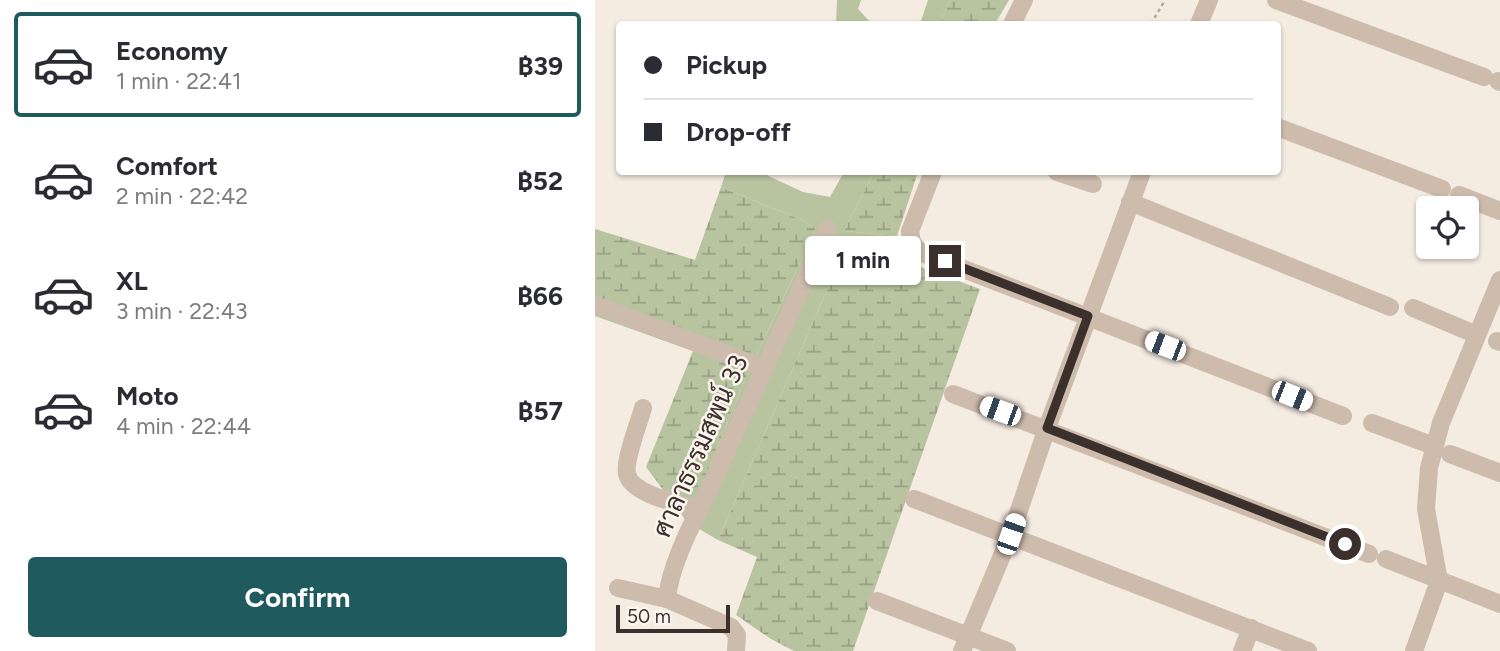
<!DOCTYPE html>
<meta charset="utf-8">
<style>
body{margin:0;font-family:Figtree,Sarabun,sans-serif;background:#f7f7f7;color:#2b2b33;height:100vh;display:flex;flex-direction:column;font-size:26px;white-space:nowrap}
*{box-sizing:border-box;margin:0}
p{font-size:23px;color:#7c7c81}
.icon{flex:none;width:38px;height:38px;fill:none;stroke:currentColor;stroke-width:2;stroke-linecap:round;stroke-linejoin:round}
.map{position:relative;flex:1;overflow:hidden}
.details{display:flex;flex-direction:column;background:#fff;width:595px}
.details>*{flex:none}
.hud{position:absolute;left:21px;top:21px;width:665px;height:154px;border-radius:7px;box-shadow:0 2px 5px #0004;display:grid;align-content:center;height:154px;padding:0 28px;background:#fff}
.fabs{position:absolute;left:821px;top:196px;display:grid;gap:14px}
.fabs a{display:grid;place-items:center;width:63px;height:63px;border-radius:7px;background:#fff;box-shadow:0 2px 5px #0004;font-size:35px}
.scale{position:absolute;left:21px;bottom:18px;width:114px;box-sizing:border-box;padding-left:7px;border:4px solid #3b302b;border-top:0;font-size:19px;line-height:24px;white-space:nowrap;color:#3b302b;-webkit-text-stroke:5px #fbf5ee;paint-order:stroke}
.end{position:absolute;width:32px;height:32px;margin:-16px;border:9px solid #3b302b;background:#fff;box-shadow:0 0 0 4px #fff}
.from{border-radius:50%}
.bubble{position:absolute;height:49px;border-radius:7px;background:#fff;box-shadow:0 2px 5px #0004;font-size:23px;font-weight:700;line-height:49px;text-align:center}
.car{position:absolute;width:21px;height:42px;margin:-21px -10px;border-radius:9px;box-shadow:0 0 5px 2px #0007;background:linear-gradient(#fff 24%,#345 0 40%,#fff 0 76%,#345 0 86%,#fff 0)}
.hud b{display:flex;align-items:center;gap:24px;height:66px;font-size:26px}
.hud b+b{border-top:2px solid #e1e1e2}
.hud i{width:18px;height:18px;background:#2b2b33}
ul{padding:12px 0 0;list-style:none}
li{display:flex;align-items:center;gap:21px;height:105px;margin:0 14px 10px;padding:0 14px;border:4px solid transparent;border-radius:7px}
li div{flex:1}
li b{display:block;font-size:26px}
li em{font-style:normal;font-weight:700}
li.current{border-color:#1f5a5e}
li>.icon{width:63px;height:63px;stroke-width:1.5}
.action{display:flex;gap:14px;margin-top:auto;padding:14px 28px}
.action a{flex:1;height:80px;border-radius:7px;background:#1f5a5e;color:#fff;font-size:28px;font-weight:700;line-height:80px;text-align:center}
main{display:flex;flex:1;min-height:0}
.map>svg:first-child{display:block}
.grass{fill:#b8c4a0}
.wetland{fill:url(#wetland-marsh)}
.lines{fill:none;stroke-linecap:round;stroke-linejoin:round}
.path{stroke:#b9a596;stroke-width:2.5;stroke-dasharray:3.5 3.5;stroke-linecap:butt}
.minor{stroke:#cdbbac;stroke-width:18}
.route{stroke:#3b302b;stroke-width:9}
.labels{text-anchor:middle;stroke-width:5;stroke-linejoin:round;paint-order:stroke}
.street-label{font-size:26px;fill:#3b302b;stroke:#fbf5ee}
</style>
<main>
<section class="details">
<ul>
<li class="current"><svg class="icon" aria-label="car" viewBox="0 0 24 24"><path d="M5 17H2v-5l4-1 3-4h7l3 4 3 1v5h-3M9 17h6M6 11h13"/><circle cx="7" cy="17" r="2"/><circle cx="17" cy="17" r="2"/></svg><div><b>Economy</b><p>1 min · 22:41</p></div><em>฿39</em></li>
<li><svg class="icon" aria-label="car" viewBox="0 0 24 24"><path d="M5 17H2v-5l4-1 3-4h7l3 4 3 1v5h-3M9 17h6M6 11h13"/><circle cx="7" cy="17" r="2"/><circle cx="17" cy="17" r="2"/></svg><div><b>Comfort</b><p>2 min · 22:42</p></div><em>฿52</em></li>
<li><svg class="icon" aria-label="car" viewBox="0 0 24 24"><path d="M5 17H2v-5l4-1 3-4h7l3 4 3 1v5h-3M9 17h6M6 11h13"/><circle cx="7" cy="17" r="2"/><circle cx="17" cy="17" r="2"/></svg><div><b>XL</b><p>3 min · 22:43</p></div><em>฿66</em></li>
<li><svg class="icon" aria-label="car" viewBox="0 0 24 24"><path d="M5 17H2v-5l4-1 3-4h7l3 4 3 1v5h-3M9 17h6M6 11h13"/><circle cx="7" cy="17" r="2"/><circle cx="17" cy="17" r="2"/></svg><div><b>Moto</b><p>4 min · 22:44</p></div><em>฿57</em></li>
</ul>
<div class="action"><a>Confirm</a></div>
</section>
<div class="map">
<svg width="905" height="651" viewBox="0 0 905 651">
<defs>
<pattern id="wetland-marsh" width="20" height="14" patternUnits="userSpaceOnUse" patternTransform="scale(1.75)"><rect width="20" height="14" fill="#b8c4a0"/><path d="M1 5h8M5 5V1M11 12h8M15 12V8" fill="none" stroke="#97a083"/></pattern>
</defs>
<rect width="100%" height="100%" fill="#f4ebe1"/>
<g class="grass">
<path d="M242,0H266L263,9L277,24H241Z"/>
<path d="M333,0H355L345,24H325Z"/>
<path d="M131,172H165L208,192L235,197L249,172H279L249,231L302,236L296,256L250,249L123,540L92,522L152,375L221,229L207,220L126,187Z"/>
</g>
<g class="wetland">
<path d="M355,0H414L400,24H345Z"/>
<path d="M279,172H323L302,236L249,231Z"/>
<path d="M126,187L207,220L221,229L152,375L92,522L51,467L98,351L0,316V229L100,260Z"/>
<path d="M250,249L296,256L385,289L258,651H199L176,639L141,615L162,557L123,540Z"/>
</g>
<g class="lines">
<path class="path" d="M556,24L570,0"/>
<g class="minor">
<path d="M681,0L889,77"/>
<path d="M417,24L429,0"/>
<path d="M604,24L614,0"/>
<path d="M903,81L905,82"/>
<path d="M682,127L847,189"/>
<path d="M338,172L315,231L317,243L325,252L748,416"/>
<path d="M462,172L498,184"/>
<path d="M864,195L905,211"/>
<path d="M535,202L795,307"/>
<path d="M0,305L169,368"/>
<path d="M818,308L882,335"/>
<path d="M902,341L905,342"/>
<path d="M358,394L774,554"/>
<path d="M48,408C44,423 29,460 32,474C37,495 86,504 105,510"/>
<path d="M777,423L839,446"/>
<path d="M855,454L905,473"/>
<path d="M319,499L713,651"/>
<path d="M791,559L905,604"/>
<path d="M23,588L72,599"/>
<path d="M282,601L412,651"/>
<path d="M141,651L142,635L136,627L72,599C75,562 103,513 119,479C157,395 195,312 233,229"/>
<path d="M367,651L416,534L452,428L547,172"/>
<path d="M647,651L656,628"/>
<path d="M819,651L844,581L831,509L834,468L846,423L905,280"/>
</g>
</g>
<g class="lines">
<path class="route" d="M350,261L493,316L452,428L750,544"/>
</g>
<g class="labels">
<g class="street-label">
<text transform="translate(105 446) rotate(-66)" y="9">ศาลาธรรมสพน์ 33</text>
</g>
</g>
</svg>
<div class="fabs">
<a><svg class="icon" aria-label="locate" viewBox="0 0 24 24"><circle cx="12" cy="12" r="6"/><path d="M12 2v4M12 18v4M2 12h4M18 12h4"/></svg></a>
</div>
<div class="scale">50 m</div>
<i class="end from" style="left:750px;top:544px"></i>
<i class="end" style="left:350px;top:261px"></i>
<div class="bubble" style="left:210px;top:236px;width:116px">1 min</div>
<i class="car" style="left:570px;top:346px;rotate:291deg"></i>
<i class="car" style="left:697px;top:396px;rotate:112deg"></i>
<i class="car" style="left:405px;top:411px;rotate:290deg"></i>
<i class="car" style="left:416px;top:534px;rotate:19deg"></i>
<div class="hud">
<b><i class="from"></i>Pickup</b>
<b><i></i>Drop-off</b>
</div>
</div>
</main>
